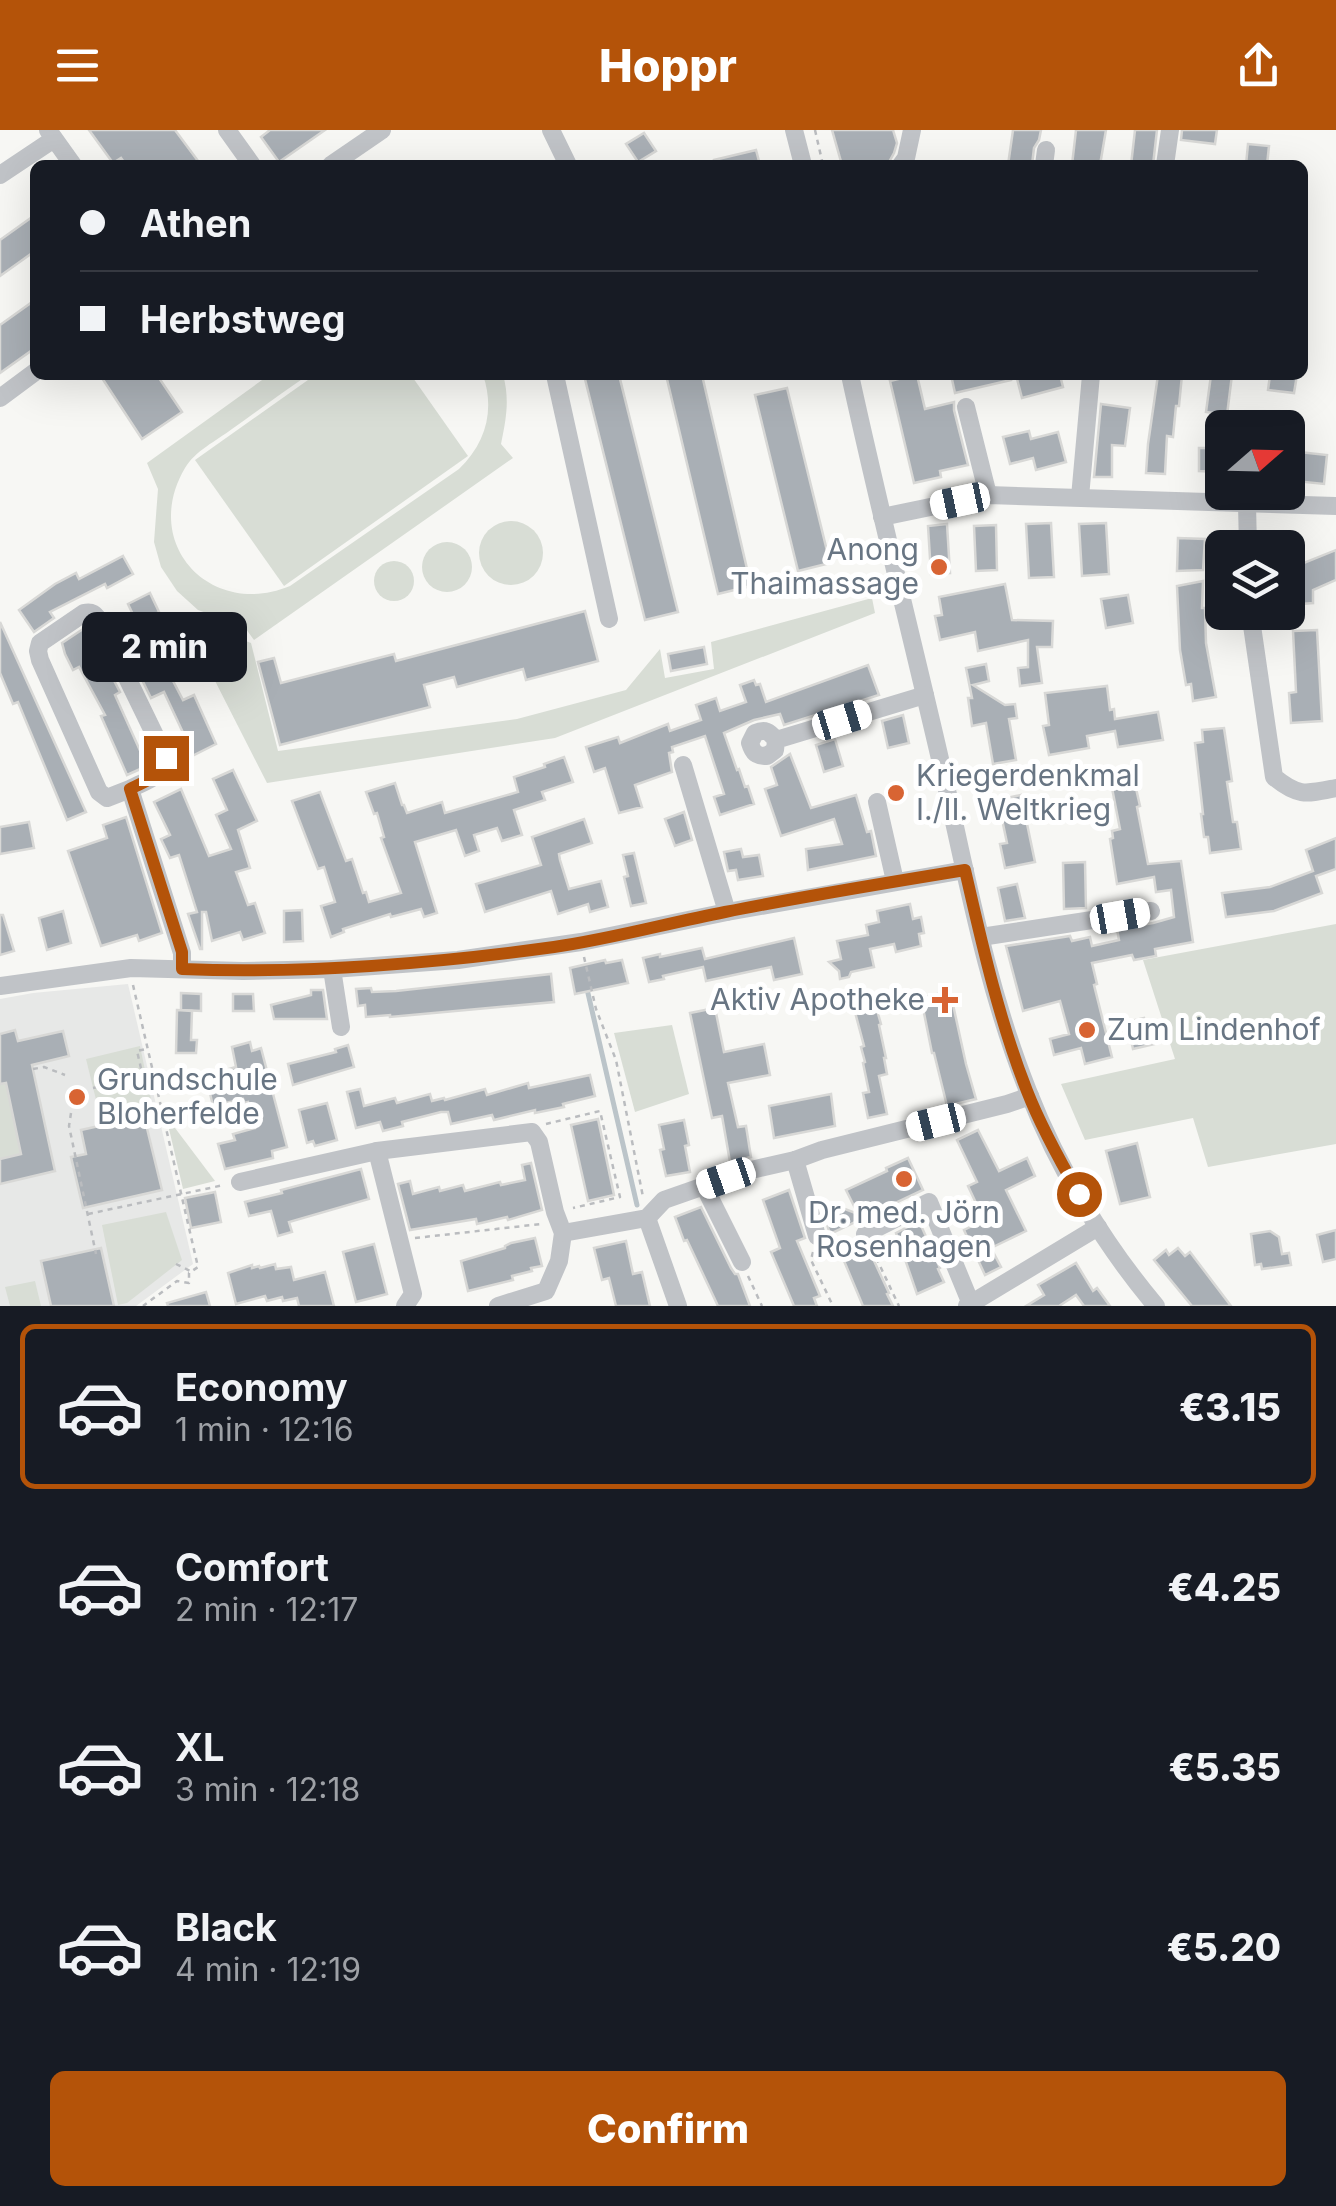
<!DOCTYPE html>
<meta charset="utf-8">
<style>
body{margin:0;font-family:Inter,sans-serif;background:#20242c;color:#f1f3f6;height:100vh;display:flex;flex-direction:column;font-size:38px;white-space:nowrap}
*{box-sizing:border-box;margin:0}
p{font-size:32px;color:#9ea1a6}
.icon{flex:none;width:55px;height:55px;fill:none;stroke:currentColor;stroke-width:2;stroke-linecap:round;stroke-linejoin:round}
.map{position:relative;height:1176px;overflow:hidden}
.details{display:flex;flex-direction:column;background:#171b24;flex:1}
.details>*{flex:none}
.banner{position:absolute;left:30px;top:30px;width:1278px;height:220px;border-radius:15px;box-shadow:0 10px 40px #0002;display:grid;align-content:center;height:220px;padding:0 50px;background:#171b24}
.needle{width:65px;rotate:70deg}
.fabs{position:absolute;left:1205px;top:280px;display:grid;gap:20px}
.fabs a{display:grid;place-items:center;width:100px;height:100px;border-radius:15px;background:#171b24;box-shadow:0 10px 40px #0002;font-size:50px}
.end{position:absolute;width:45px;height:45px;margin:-22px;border:12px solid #b45309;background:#fff;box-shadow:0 0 0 5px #fff}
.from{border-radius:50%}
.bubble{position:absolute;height:70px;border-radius:15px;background:#171b24;box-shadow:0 10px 40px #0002;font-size:32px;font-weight:800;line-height:70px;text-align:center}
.car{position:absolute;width:30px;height:60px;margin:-30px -15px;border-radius:12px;box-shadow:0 0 8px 2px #0007;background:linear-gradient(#fff 24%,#345 0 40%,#fff 0 76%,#345 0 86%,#fff 0)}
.banner b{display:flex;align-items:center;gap:35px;height:95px;font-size:38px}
.banner b+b{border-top:2px solid #363941}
.banner i{width:25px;height:25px;background:#f1f3f6}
ul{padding:18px 0 0;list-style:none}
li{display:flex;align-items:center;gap:30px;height:165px;margin:0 20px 15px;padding:0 30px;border:5px solid transparent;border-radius:15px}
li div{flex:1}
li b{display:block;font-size:38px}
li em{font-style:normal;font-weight:800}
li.on{border-color:#b45309}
li>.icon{width:90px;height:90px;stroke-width:1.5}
.primary-button{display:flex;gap:20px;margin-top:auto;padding:20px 50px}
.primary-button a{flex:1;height:115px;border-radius:15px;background:#b45309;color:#fff;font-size:40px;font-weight:800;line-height:115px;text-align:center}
header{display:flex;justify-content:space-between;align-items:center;height:130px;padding:0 50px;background:#b45309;color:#fff;font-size:45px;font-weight:800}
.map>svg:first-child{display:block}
.built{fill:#e7e8e7}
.green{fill:#d8ddd5}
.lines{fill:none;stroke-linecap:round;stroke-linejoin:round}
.stream{stroke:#bbc4c9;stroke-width:5}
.building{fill:#a9afb5;stroke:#d8d8d6;stroke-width:2.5}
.path{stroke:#babcbf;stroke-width:2.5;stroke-dasharray:5 5;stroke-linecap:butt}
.minor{stroke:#c0c3c7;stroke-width:18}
.route{stroke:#b45309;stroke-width:12}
.poi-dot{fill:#d86433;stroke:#fff;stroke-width:4}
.labels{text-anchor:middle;stroke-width:10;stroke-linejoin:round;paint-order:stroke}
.poi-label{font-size:30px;fill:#687583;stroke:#fff;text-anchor:start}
</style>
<header><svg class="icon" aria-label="menu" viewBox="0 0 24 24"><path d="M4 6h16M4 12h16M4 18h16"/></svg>Hoppr<svg class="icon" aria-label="share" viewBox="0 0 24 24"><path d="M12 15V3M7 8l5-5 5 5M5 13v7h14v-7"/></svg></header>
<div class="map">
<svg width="1336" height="1176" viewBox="0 0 1336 1176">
<rect width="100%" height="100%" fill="#f7f7f4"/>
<path class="built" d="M128,854L193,1134L136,1176H0V869L33,863Z"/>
<g class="green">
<path d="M269,245H308C282,263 257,281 232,299C216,311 195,321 185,338C140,414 211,489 290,456L459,339C486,313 495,280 483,245H503C510,269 506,290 501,314L513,328L254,510L240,491L220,488L198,480L177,461L161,437L154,412L158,359L147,333Z"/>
<path d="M315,245H411L468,326L284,456L195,330Z"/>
<circle cx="511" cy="423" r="32"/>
<circle cx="447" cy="437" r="25"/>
<circle cx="394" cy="451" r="20"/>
<path d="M872,468L875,483L555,608L267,653L182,486L251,513L278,621L517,589L626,560L660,519L665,548L714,539L711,512Z"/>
<path d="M1336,794V1014L1208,1037L1193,988L1085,1010L1061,954L1175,929L1143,830Z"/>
<path d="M672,895L689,964L635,982L614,903Z"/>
<path d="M140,916L153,979L101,990L86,929Z"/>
<path d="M6,953L21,1024L0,1029V954Z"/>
<path d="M166,986L215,1051L183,1059Z"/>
<path d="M166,1082L182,1130L127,1173L118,1175L102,1095Z"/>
<path d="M35,1151L41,1176H10L5,1157Z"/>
</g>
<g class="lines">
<path class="stream" d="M587,859L637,1075"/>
</g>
<g class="building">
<path d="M89,0H175L201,35H126L121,28L113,33Z"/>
<path d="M270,0H325L279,32L261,7Z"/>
<path d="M832,0H893L897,13L894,23L889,32L877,35H842Z"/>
<path d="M1013,0H1041L1039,10L1034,18L1032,35H1008Z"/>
<path d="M1076,0H1106L1100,35H1072Z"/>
<path d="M1135,0H1157L1153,35H1131Z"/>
<path d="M1182,0H1217L1215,14L1181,10Z"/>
<path d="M644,3L656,21L638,32L626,14Z"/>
<path d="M1248,14L1269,16L1267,35H1246Z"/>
<path d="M756,20L760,35H715L714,30Z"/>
<path d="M35,85V121L0,146V110Z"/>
<path d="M35,170V218L0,243V195Z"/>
<path d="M100,245H157L182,282L142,309Z"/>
<path d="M584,245H619L678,482L645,490Z"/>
<path d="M666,245H702L751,456L718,464Z"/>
<path d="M897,245H917L925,279L954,272V280L968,335L940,341L941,347L914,353L890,251L898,249Z"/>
<path d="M951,245H1010L1011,250L955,263Z"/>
<path d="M1016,245H1060L1063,257L1022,268Z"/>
<path d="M1158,245H1182L1179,276H1176L1173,307L1167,306L1165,344L1146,343L1148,314Z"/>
<path d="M1211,245H1232L1227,285L1206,282Z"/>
<path d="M1270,245H1297L1294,263L1268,260Z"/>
<path d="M787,258L830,433L798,441L755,265Z"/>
<path d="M1101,274L1130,278L1125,316L1112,315V347H1094Z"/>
<path d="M1029,301L1031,309L1058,302L1066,332L1036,340L1033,328L1010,334L1003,307Z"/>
<path d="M1199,318H1220L1219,342L1199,341Z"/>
<path d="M1299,322L1327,325L1324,354L1295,351Z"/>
<path d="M1051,393L1054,447L1029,448L1026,394Z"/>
<path d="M1106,393L1109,444L1082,446L1079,394Z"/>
<path d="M947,394L950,443L931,444L928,396Z"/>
<path d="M996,395L997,440L976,441L974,396Z"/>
<path d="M1178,408L1205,409L1203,440L1177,441Z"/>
<path d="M1288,416L1299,435L1336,420V450L1313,460V473L1289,475Z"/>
<path d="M123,426L133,444L107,458L105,454L50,482L54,488L34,502L19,480L55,454L76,443L79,449Z"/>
<path d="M1203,451L1202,478H1205L1206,513L1216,567L1193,571L1191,554L1186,555L1180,520L1177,456Z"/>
<path d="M1005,454L1012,490L1053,491L1052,517H1037L1042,553L1020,556L1018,538L1028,537V510L978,521L975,502L940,510L935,486L942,485L939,467Z"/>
<path d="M150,463L159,482L137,493L128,474Z"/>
<path d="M1128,465L1133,493L1106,498L1101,469Z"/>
<path d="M585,481L598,531L526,550L523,539L457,557L454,547L424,555L430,577L280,615L258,532L274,528L281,553L394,524L396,531Z"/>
<path d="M0,492L86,682L67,690L18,572L13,574L0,543Z"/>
<path d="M83,499L104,547L110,543L120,562L115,565L147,636L127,645L101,586L105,585L79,537L73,540L65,524L62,513Z"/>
<path d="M1317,500L1322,591L1291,593L1289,563L1296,562L1293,501Z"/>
<path d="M149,505L183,570L194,565L216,614L190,627L181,609L185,607L164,562L151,568L126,517Z"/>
<path d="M704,517L707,534L671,541L668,524Z"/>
<path d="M986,534L989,551L973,555L1005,575L1015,574L1017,588L1009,589L1016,630L993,634L986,593L972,596L968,568H972L966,538Z"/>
<path d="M868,535L879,565L784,595L780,584L754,590L724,603L737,640L739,639L745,657L748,656L754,674L720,685L714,667L724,664L705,606L672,617L673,622L669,623L672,642L635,655L642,677L619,683L605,638L594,642L586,617L618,607L620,613L668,594L670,601L701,590L696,575L716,568L720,581L746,572L740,555L754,550L756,555L760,554L766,572Z"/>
<path d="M1107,556L1110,580L1114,579L1115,589L1158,582L1163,610L1118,617L1115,601L1087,606L1089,618L1049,625L1043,596L1049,595L1045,563Z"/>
<path d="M903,585L909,613L888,618L882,591Z"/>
<path d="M1224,598L1232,651L1227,652L1229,665L1233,692H1237L1241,719L1210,723L1208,707H1204L1201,684H1203L1195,613L1203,612L1202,600Z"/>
<path d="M835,609L843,636L824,642L816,615Z"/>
<path d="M790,624L811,678L856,665L867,702L871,701L876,726L808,740L806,719L842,714L834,689L781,706L765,659L777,655L771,637Z"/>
<path d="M564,627L573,652L542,662L545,670L514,680L522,705L502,711L497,698L474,705L479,721L465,726L456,700L415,712L437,783L424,787L421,779L391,787L390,784L343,799L344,802L331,807L321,776L335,772L324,737L318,739L292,671L320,662L346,731L352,729L363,763L366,762L369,772L401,763L381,708L384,707L377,683L374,684L366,662L395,653L402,675H404L407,683L442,672L445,683L518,662L514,647L545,637L544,634Z"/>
<path d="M233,640L257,691L238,700L250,738L236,742L248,775L255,773L265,803L243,810L240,802L212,811L206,782H202V819H200L188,784L197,782L179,725L170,728L161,709L170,705L154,672L181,659L209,726L231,719L216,685L227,680L213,649Z"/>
<path d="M1135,654L1140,676L1137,677L1148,734L1181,731L1193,812L1155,819L1156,826L1134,830L1132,825L1092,833L1097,854L1094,855L1112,927L1085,934L1081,918L1054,925L1050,909L1069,904L1060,871L1023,881L1006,816L1070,806L1072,811L1090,807L1092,816L1119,810L1117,799L1153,793L1174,787L1171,760L1156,762L1154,747L1117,754L1110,709L1113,708L1112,701L1120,699L1112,658Z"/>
<path d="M1021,665L1035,732L1005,738L1000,714L1007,713L998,670Z"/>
<path d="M684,682L692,710L675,716L665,689Z"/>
<path d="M126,687L162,803L139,811L137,805L101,816L68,721L107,708L103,695Z"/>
<path d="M584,689L592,713L559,724L560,730L569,759L601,751L608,777L590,782L588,774L558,784L551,761L485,782L476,754L541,735L532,707Z"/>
<path d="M29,692L34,718L0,724V697Z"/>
<path d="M1336,708V739L1316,746L1322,763L1274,781L1226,787L1222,763L1270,757L1313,741L1306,720Z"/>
<path d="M741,719L743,727L759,725L763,746L738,750L736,740L728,741L724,722Z"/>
<path d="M634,723L646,773L631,776L624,747L628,746L623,725Z"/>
<path d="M1085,732L1086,778L1064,779L1063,733Z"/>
<path d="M1017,754L1025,788L1005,791L998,758Z"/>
<path d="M910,774L913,789L921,787L924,803L919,804L921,816L896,822L894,814L870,819L874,837L851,842L849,847L840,849L839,841L829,832L841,829L837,811L868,805L866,795L879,792L877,781Z"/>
<path d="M302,780L303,811L284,812V781Z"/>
<path d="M63,781L71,813L47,820L39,788Z"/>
<path d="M0,785H3L14,821L0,825Z"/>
<path d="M794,808L802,844L774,850L771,837L706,851L703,837L663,846L664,849L649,852L643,828L660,824V827L702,818L705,829Z"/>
<path d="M605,830L606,833L622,830L628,853L575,864L570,838Z"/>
<path d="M551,844L554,872L390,887V885L366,887L365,875L358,876L356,859L371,858L372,862L396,861Z"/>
<path d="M311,860H323L327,889H274L271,875L311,865Z"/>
<path d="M950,861L966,934L976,969L947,976L934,923H932L921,868Z"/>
<path d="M181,863L201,864V881L181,880Z"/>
<path d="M872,863L881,894L879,895L886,928H884L887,944L879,946L887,984L868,988L863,963L869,962L863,933L865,932L861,917L864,916L851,867Z"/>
<path d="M233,864H253L254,881H233Z"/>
<path d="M715,878L724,922L764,914L770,945L728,953L738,997L746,996L751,1027L730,1032L722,986L712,988L690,883Z"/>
<path d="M177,880L192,881L191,910H197L196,923H176Z"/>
<path d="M1144,888L1147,901L1160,898L1163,912L1133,919L1127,892Z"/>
<path d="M15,900L18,911L63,901L69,926L32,935L55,1041L0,1054V1029L21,1024L6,953L0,954V904Z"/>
<path d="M250,912L252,921L261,918L287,1017L272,1021L273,1028L225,1039L218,1014L235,1010L233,1004L255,998L248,972L244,973L243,969L213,976L208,955L221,952L219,942L236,937L232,917Z"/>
<path d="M348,915L354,937L293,955L288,934L336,922L335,919Z"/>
<path d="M590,945L595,966L563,974L564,977L535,983V980L494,990L492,985L451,994L448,982H441L402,992L403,996L383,1001L380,992L356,998L347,962L360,959L364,976L395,968L397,973L430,964L432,971L444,968L445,970L485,959L487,965L528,953L529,958Z"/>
<path d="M831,964L835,996L774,1008L769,976Z"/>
<path d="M327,973L337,1010L315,1016L313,1011L307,1013L299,980Z"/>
<path d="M144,986L162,1060L83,1078L71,1027L86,1024L81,1000Z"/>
<path d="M598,989L614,1065L588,1071L571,995Z"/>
<path d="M684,990L689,1015L685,1016L690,1042L666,1046L660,1020L664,1019L659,995Z"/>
<path d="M978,1000L999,1041L1027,1028L1035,1046L1006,1060L1026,1101L991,1118L1001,1137L985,1145L964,1100L984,1090L968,1056L977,1052L957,1010Z"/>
<path d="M1137,1013L1150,1067L1120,1074L1106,1021Z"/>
<path d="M908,1028L923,1060L830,1104L821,1075L826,1072L858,1084L846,1060L887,1041L886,1038Z"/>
<path d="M531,1033L542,1080L508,1090L507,1087L477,1094L476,1089L410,1100L398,1054L410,1051L413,1064L439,1057L440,1061L463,1055L465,1061L500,1052L501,1055L525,1050L522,1035Z"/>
<path d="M361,1039L369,1069L289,1092L292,1102L278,1106L271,1081L249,1086L245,1072L282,1063L281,1060Z"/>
<path d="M789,1060L805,1108L797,1111L820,1166L814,1168L817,1176H794L771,1122L780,1118L763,1070Z"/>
<path d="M215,1062L221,1092L191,1098L185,1068Z"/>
<path d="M701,1077L731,1138L735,1144H738L750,1176H718L687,1110L684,1111L675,1087Z"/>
<path d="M919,1091L940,1138L938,1139L944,1152L917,1164L896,1103Z"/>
<path d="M1336,1100V1129L1323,1132L1317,1105Z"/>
<path d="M1270,1101L1279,1107L1282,1124L1289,1123L1291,1135L1262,1139L1261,1134L1255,1135L1251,1104Z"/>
<path d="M535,1108L542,1136L531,1138L532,1141L512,1146L513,1150L468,1161L461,1131L505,1118V1116L511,1113Z"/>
<path d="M626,1111L633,1144L642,1142L650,1176H616L609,1148L602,1150L594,1118Z"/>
<path d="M374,1114L387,1164L356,1172L343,1122Z"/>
<path d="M863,1116H867L869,1120L889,1163L887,1164L893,1176H863L842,1126Z"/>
<path d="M101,1118L114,1176H51L41,1131Z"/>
<path d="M1178,1118L1185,1126L1190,1122L1231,1176H1192L1154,1130L1166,1120L1169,1125Z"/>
<path d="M1076,1133L1093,1161L1097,1158L1110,1176H1084L1076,1165L1059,1176H1026L1044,1165L1038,1155Z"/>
<path d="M275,1134L276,1139L291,1137L294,1150L325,1142L334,1176H299L297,1168L283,1171L282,1167L267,1171L265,1166L236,1174L228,1143L252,1135V1138L259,1136L260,1138Z"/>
<path d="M206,1162L210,1176H168L167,1173Z"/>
</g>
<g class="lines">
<g class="path">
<path d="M815,0L823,35"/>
<path d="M584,827L596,879L616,930L643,1067"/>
<path d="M133,855L198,1137L189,1143V1153L177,1151L143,1176"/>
<path d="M33,939L44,937L65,945"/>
<path d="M93,958L143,947L137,921L146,919"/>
<path d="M71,983L69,996L96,1124"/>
<path d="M546,994L600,981L620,1067L573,1078"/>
<path d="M88,1084L224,1055"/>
<path d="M415,1108L541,1094"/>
<path d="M872,1119L899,1176"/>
<path d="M813,1122L811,1130L833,1176"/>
<path d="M176,1134L190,1141"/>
<path d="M748,1146L762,1176"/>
</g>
<g class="minor">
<path d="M48,0L73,35"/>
<path d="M227,0L252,35"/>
<path d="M551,0L568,35"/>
<path d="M794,0L803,35"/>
<path d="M331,35L382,0"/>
<path d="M901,35L906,28L912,0"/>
<path d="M1044,35L1046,20"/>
<path d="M1165,35L1170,0"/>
<path d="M0,45L54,9"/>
<path d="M555,245L609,489"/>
<path d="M850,245C877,369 908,492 937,616C964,731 984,851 1028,961C1058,1038 1103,1113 1156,1176"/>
<path d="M0,268L35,242"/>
<path d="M966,277L988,365"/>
<path d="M1080,367L1091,245"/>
<path d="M1247,374L1248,418"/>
<path d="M882,387L988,365L1336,376"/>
<path d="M1250,482L1274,647C1298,667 1306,664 1336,658"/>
<path d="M776,610L775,620L767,626C756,626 753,623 750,613L755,603C765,599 769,601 776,610L925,565"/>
<path d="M683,635L727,782"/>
<path d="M130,659L107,668L99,662L40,530L38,521L40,513L84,483C92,481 95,484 99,490L166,628C165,646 145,651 130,659L182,823V839"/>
<path d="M877,672L895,751"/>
<path d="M981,807L1151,781"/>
<path d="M332,839L341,897"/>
<path d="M0,856L131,838L243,841L332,839L458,830L581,812L727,782L965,740"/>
<path d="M377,1021L532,1002L539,1012L555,1082L563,1103L559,1131L546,1161L498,1176"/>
<path d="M795,1030L817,1106"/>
<path d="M240,1052L377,1021L413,1164L405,1176"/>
<path d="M704,1056L742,1132"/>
<path d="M647,1088L678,1176"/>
<path d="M563,1103L647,1088L664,1070L747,1041L795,1030L822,1020L1007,974L1030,966"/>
<path d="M865,1104L929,1072L971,1174"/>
<path d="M967,1176L1098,1097"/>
</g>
</g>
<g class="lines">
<path class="route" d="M166,628C165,646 145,651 130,659L182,822V839C306,844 430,834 554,817C611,809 668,793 725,782C805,766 885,753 965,740C982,814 999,890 1027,961C1041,997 1060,1031 1079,1064"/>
</g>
<g class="poi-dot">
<circle cx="939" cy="437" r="10"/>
<circle cx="896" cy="663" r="10"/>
<path d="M940 855h10v10h10v10h-10v10h-10v-10h-10v-10h10z"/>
<circle cx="1087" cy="900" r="10"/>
<circle cx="77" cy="967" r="10"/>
<circle cx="904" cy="1049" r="10"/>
</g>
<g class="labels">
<g class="poi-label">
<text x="919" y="430" text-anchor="end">Anong<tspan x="919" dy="34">Thaimassage</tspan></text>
<text x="916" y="656">Kriegerdenkmal<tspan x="916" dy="34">I./II. Weltkrieg</tspan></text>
<text x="925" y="880" text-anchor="end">Aktiv Apotheke</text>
<text x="1107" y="910">Zum Lindenhof</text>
<text x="97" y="960">Grundschule<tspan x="97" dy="34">Bloherfelde</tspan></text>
<text x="904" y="1093" text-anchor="middle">Dr. med. Jörn<tspan x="904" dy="34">Rosenhagen</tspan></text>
</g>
</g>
</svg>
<div class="fabs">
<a><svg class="needle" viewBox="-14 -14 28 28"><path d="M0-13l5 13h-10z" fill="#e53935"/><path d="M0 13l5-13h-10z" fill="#9ea1a6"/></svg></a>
<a><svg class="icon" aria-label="layers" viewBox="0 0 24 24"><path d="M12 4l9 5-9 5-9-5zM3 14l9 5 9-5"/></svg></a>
</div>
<i class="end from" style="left:1079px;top:1064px"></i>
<i class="end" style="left:166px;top:628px"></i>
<div class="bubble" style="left:82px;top:482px;width:165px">2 min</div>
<i class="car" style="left:960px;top:371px;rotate:258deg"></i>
<i class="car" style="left:842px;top:590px;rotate:73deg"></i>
<i class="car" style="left:1120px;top:786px;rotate:80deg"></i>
<i class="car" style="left:936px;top:992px;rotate:256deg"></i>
<i class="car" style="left:726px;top:1048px;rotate:251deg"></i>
<div class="banner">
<b><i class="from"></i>Athen</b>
<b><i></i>Herbstweg</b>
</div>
</div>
<section class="details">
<ul>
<li class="on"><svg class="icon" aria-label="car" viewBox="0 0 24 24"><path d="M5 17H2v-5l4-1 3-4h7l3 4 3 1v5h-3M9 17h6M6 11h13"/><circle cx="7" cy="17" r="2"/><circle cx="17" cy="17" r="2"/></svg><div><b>Economy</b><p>1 min · 12:16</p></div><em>€3.15</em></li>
<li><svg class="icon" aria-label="car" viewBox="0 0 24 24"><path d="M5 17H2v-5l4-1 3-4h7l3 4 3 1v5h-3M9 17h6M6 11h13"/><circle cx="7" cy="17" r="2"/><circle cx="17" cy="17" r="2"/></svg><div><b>Comfort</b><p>2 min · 12:17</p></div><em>€4.25</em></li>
<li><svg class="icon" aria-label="car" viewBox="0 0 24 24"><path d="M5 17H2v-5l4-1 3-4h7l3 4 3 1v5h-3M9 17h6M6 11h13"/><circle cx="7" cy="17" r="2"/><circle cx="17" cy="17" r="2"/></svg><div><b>XL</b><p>3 min · 12:18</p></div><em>€5.35</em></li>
<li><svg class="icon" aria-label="car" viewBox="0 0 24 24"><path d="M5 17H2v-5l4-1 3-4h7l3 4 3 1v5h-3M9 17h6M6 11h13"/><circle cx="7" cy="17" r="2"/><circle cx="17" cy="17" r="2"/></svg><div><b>Black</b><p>4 min · 12:19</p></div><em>€5.20</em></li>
</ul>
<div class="primary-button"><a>Confirm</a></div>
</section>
